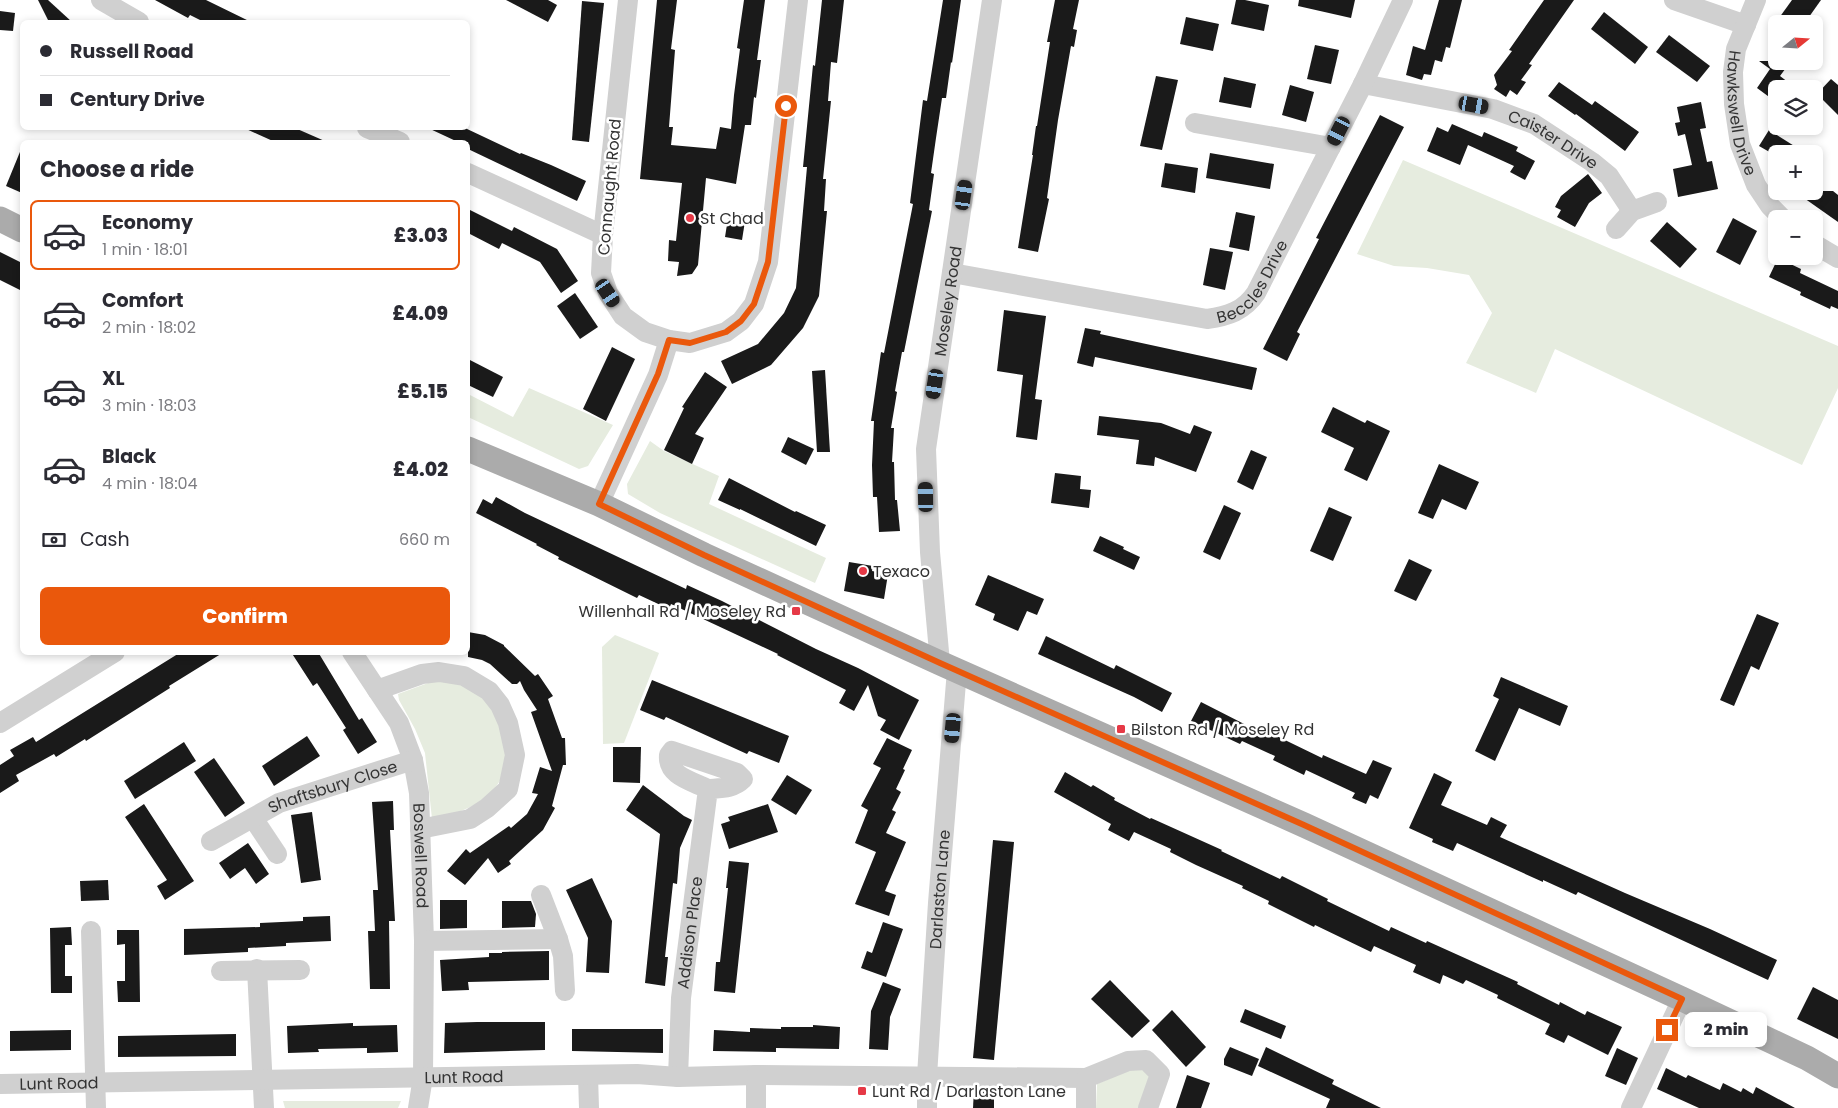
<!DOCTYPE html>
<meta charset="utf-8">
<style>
body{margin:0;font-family:Poppins,sans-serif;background:#f2f2f3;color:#2b2b33;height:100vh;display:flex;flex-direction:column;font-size:19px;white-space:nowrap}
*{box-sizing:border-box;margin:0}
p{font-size:16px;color:#7c7c81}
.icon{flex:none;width:28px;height:28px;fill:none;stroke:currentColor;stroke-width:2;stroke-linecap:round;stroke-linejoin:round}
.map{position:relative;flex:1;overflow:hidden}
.panel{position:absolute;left:20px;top:140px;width:450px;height:515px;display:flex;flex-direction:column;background:#fff;border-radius:8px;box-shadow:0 2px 8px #0003}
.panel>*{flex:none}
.guide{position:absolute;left:20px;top:20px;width:450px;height:110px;border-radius:8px;box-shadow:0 2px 8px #0003;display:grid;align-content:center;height:110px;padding:0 20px;background:#fff}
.needle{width:32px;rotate:72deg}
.controls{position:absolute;left:1768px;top:15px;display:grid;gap:10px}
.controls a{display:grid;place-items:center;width:55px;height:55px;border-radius:8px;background:#fff;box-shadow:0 2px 8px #0003;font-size:25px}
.end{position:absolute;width:22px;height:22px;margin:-11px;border:6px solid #ea580c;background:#fff;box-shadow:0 0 0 2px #fff}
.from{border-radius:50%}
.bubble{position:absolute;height:35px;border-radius:8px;background:#fff;box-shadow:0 2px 8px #0003;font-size:16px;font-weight:800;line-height:35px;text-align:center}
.car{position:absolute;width:15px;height:30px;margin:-15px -8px;border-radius:6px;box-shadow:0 0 4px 1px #0007;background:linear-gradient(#222 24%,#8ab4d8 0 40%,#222 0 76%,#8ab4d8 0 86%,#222 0)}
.guide b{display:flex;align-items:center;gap:18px;height:48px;font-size:19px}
.guide b+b{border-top:1px solid #e1e1e2}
.guide i{width:12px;height:12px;background:#2b2b33}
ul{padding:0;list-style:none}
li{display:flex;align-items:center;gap:15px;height:70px;margin:0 10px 8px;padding:0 10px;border:2px solid transparent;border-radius:8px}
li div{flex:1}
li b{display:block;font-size:19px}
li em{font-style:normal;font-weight:800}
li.current{border-color:#ea580c}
li>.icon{width:45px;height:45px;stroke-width:1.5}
h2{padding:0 20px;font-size:22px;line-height:60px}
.pay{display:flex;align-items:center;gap:12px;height:55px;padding:0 20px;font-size:19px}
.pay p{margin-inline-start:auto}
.primary-button{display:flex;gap:10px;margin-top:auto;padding:10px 20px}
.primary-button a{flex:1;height:58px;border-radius:8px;background:#ea580c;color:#fff;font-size:20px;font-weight:800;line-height:58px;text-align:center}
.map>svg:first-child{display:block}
.green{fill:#e6ecdf}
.building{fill:#1a1a1a}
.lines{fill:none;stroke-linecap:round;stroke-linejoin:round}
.minor{stroke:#d0d0d0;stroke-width:20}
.major{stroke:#ababab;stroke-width:25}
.route{stroke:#ea580c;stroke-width:6}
.poi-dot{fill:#e63946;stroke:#fff;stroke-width:2}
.labels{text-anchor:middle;stroke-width:5;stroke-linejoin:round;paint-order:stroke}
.street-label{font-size:16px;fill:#333;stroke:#fff}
.poi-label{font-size:16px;fill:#333;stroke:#fff;text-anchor:start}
</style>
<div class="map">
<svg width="1838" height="1108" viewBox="0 0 1838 1108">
<rect width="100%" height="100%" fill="#fff"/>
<g class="green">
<path d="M1403,160L1838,346V388L1802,465L1555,349L1536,393L1466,363L1492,313L1469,275L1427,268L1394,266L1357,254Z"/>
<path d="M529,388L613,425L588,466L579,469L468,417V394L513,417Z"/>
<path d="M650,441L664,451L719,476L709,504L826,558L815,583L660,513L628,494L627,484Z"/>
<path d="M615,635L659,653L624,743L603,744L602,647Z"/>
<path d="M439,679C447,680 459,680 466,683C473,686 480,696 486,701C503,718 502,717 506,740C515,789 473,812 432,819L425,753L415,729L399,700L398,694Z"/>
<path d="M1134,1068H1144L1150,1074L1141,1108H1096L1097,1084Z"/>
<path d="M283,1101H401L398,1108H285Z"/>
</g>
<g class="building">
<path d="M38,0H48L72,22H49Z"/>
<path d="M155,0H206L251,22H204L190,15L188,18Z"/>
<path d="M506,0H548L557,5L548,22Z"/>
<path d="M657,0H677L671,49L675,50L669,127H673L671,145L716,149L720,127L731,129L734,95L740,49L737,48L744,0H765L757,60H761L756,98L754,97L751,125H745L736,184L706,178L698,265L692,274L677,276L679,262L668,261L669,240L676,241L682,183L640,179Z"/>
<path d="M822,0H844L837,63L831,62L828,101H831L823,179H826L824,211H827L819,296L803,328L771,365L732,384L721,361L758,344L784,313L796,288L807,167H803L813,65L815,66Z"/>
<path d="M943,0H961L952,63L951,62L946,98H942L936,138L931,173L934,174L929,210L932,211L904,352H902L895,391L897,392L891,428H894L892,462H894L895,500H897L900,531L879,532L877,497H873L872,465L874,421H871L881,352L884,353L913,204L910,203L923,100L927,101Z"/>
<path d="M1055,0H1079L1073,29L1077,30L1074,47L1071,46L1058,120L1047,198L1049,199L1038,252L1018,248L1033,155H1032L1036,126H1037L1050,42H1047Z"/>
<path d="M1236,0H1245L1269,5L1264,31L1231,24Z"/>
<path d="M1299,0H1355L1351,18L1298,6Z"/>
<path d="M1439,0H1462L1450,48L1446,47L1442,62L1435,60L1431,75L1424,74L1422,80L1406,75L1413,46L1425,50Z"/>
<path d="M1544,0H1574L1529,64L1532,65L1521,80L1526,82L1517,95L1510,90L1506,97L1494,89L1497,85L1494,75L1512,51L1509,50Z"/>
<path d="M1792,0H1821L1804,24H1788L1779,18Z"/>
<path d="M582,1L604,3L589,142L572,140Z"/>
<path d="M0,11L15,13L13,31L0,30Z"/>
<path d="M1604,12L1648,47L1635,64L1591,29Z"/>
<path d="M1186,17L1219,24L1213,51L1180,44Z"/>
<path d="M1669,35L1710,66L1697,82L1656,52Z"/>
<path d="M1315,45L1339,50L1331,84L1307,79Z"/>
<path d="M1759,61H1791L1780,76L1797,89H1776V102L1757,88L1770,69Z"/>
<path d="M1156,76L1178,80L1162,150L1140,146Z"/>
<path d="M1224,77L1256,84L1251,108L1219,102Z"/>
<path d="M1831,79L1838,85V115L1817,94Z"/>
<path d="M1559,82L1592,105L1595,101L1639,132L1625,151L1576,114L1575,115L1548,96Z"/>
<path d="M1290,85L1314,92L1306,122L1282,115Z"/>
<path d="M1701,102L1706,128L1700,129L1707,162L1712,161L1718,189L1678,197L1673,169L1692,165L1685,134L1678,136L1675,123L1680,122L1677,107Z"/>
<path d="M1380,115L1404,127L1297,332L1300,334L1287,361L1263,349L1319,239L1316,238Z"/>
<path d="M1452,124L1482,137L1484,132L1518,147L1516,151L1535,161L1525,180L1510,172L1514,166L1468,145L1460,165L1427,151L1437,127L1448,132Z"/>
<path d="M244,128H295L327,142H275Z"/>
<path d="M428,128H465L520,154L521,153L551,165L586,181L577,201L468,149V142H458Z"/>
<path d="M1769,130L1807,154H1773L1759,146Z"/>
<path d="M22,147V193L6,186Z"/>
<path d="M1210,153L1274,164L1270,189L1206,178Z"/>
<path d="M1165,163L1198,168L1195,193L1161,187Z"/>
<path d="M1588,174L1602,193L1589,203L1575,227L1557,217L1561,210L1555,207L1561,196Z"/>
<path d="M1794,191H1833L1838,195V222Z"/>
<path d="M468,209L512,231L514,227L557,249L578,281L561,293L540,262L502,243L499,249L468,233Z"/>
<path d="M729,212L746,215L742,240L725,237Z"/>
<path d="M1236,212L1255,216L1249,251L1229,247Z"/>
<path d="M1733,218L1757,231L1740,265L1716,252Z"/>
<path d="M1667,222L1697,249L1680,268L1650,241Z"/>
<path d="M1210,248L1233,252L1225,290L1203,285Z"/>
<path d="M0,252L22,263V291L0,280Z"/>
<path d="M1778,258L1801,269L1800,273L1838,291V309L1831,306L1830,309L1800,295L1801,292L1769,277Z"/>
<path d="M575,293L598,327L580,339L557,306Z"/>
<path d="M1004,310L1046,316L1035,399L1042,400L1037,440L1016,437L1023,375L997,371Z"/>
<path d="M1085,328L1101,331L1100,334L1257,368L1252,390L1095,357L1093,367L1077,363Z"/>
<path d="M612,347L635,359L606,421L583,409Z"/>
<path d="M468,359L503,377L493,397L468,385Z"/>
<path d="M825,370L830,452H817L812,371Z"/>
<path d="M705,372L727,387L695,434L704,438L692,464L664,450L684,408L682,407Z"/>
<path d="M1333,407L1365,423L1367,420L1390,431L1367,481L1344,470L1354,448L1321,432Z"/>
<path d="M1099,416L1161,423L1190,434L1194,425L1212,432L1196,472L1155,457L1154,466L1136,464L1139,440L1097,435Z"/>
<path d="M788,437L814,449L806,465L781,452Z"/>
<path d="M1251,450L1267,457L1253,490L1237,482Z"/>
<path d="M1439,464L1479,482L1466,510L1442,499L1433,519L1418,513Z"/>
<path d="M1055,473L1081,476L1080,489L1091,490L1089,508L1051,503Z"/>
<path d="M729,478L795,512L796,511L826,525L816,546L740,509V510L718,500Z"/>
<path d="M496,497L525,513L686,589L687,585L722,601L816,649L858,668L919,700L899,740L880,730L886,720L878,716L868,685L854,711L839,703L846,690L777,655L778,654L671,604L669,609L639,595L637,598L558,559L559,557L536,545L537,544L476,513L483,499L492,504Z"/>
<path d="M1224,505L1241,513L1220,560L1203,552Z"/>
<path d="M1329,507L1352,517L1333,561L1310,551Z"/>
<path d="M1100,536L1124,547L1123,549L1140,557L1134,570L1093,551Z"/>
<path d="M1409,559L1432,570L1416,601L1394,591Z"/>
<path d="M849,562L873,566L872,571L888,574L884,599L844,591Z"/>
<path d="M988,575L1044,599L1037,615L1027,611L1018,631L993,620L995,614L975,605Z"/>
<path d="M1757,614L1779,623L1759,670L1751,666L1734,706L1720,700Z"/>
<path d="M468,632L485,635L504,645V646L535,676L538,674L553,696L548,699L562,738H565L566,765H563L552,806L555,808L543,830L509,861L511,864L498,873L488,858L465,885L447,871L466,849L470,853L509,826L511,828L527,814L538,794L532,793L540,767L552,771L531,712L537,710L524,690L520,681L517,684H512L490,664L482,660L468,657Z"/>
<path d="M1046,636L1114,669L1116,665L1172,693L1162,712L1134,697L1038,654Z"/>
<path d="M181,652H224L169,686L170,688L86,741L85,739L56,757L54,754L16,775L19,781L0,793V765L14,756L10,750L33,737L36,742Z"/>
<path d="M291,652H318L359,720L362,718L377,742L358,754L343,730L346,728L317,683L313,686Z"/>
<path d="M1501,677L1568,706L1560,726L1519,708L1495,761L1475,751L1499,699L1493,696Z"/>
<path d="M652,680L789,736L779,763L749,751L747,754L666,717L664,720L640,710Z"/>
<path d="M1201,702L1252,728L1254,725L1322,758L1323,755L1366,774L1373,760L1392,768L1378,799L1370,795L1366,804L1352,798L1355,793L1306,770L1304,775L1273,760L1275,756L1242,741L1240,744L1191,721Z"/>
<path d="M307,736L320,756L274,786L262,766Z"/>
<path d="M887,738L912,750L903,769L905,770L896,789L901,792L892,810L896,812L886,833L906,842L885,891L896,895L889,916L855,904L876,852L855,843L868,810L861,806L881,768L873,764Z"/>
<path d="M184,742L196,761L135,799L124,781Z"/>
<path d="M613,747H641L640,783L613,782Z"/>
<path d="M214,758L245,803L225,817L194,772Z"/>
<path d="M1065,772L1091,787L1093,785L1115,798L1114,800L1150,819L1151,818L1222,850L1221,851L1280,879L1282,876L1328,899L1327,901L1389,931L1391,927L1426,943L1427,941L1518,982L1517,984L1559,1005L1560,1002L1585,1015L1587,1011L1622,1027L1608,1055L1568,1035L1564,1043L1545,1034L1550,1024L1497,998L1498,995L1466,980L1463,984L1443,975L1440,984L1413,972L1416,965L1374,946L1371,952L1315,925L1314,927L1268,904L1269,901L1242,888L1243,886L1196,865L1170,852L1171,849L1134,832L1129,841L1108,830L1111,824L1054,792Z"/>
<path d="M1434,773L1452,782L1441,805L1487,825L1491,817L1507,825L1500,837L1625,893L1710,929L1777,960L1768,980L1578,892L1576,895L1543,880V882L1457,843L1453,851L1432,842L1433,839L1409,828Z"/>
<path d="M787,775L812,790L796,815L771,800Z"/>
<path d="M643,785L684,816L692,820L680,848L677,884L673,883L665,957H668L665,986L645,983L660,834L626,810Z"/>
<path d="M393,801L394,830H390L395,921H389L390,989H370L368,931H375L373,890H378L372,802Z"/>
<path d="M144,804L194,881L165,900L157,886L167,880L125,817Z"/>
<path d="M768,804L778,832L729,849L721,824L730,821L728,817Z"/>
<path d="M312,812L321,880L301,883L291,815Z"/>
<path d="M993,840L1014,842L994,1060L973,1058Z"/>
<path d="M248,843L269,874L256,884L245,868L230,879L219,863Z"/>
<path d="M729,861L749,863L735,993L714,991L716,962H720L728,888H726Z"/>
<path d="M592,878L612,921L609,973L586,972L588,938L566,890Z"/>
<path d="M108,880L109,900L81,901L80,881Z"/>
<path d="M440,900H467V928L440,929Z"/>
<path d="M502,901H531L536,914L535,927L502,928Z"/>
<path d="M330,916L331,941L286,943V946L248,948V952L184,955V929L260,927V923L303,921V917Z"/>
<path d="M883,922L903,929L886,977L861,968L867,951L872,953Z"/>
<path d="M71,927L72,945H65V976H72V993H51L50,928Z"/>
<path d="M117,930H139L140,1002H118L117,981H125V944L117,945Z"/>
<path d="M549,951V980L468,982L469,990L442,991L440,960L489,957V953H502V952Z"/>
<path d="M1110,980L1150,1021L1132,1038L1091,999Z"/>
<path d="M883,982L901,989L890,1017L888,1050L869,1049L871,1011Z"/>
<path d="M1813,987L1838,1000V1039L1797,1019Z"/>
<path d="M1245,1009L1286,1026L1281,1039L1240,1022Z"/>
<path d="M1172,1010L1206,1047L1186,1067L1152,1030Z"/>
<path d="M477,1022H545V1050L444,1053L445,1023Z"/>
<path d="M353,1023V1026L397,1025L398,1052L367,1053V1048L318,1049L319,1052L288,1053L287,1026Z"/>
<path d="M813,1025L840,1027L839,1049L776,1048V1052L713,1051L714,1030L750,1032V1028L781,1029V1027H813Z"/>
<path d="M572,1029H663V1053L572,1051Z"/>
<path d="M71,1030V1050L10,1051V1031Z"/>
<path d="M236,1034V1056L118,1057V1036Z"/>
<path d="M1230,1047L1259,1059L1252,1076L1224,1065V1059Z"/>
<path d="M1266,1047L1334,1080L1332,1084L1381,1108H1326L1330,1099L1258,1066Z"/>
<path d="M1617,1048L1638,1058L1626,1085L1605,1076Z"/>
<path d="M1666,1068L1686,1078L1688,1075L1720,1090L1723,1083L1741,1092L1743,1088L1753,1094L1756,1087L1795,1108H1699L1657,1089Z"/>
<path d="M1187,1075L1210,1083L1201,1108H1176Z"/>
<path d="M974,1089L994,1090V1108H973Z"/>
</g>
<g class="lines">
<g class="minor">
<path d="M101,0L139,22"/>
<path d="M628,0L603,235L601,273L608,293L623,316L645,332L669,340L690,343L726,332L741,321L754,304L768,262L798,0"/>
<path d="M1674,0L1746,25"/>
<path id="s1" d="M1756,0L1736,49L1733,72L1734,104L1740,144L1756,185L1770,206L1783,219"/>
<path id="s2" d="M1363,84L1493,109L1534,124L1592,162L1609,176L1632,211"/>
<path d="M1195,123L1331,147"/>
<path d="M367,128L400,142"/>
<path d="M468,173L603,235"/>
<path d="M1616,229L1632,211L1657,202"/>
<path d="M1814,244L1838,258"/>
<path id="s3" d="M952,273L1207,319C1228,316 1244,311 1256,293L1363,84L1403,0"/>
<path d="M599,504L658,375L669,340"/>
<path id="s4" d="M352,652L399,723L413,760L419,793L424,941L423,1077L418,1108"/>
<path id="s5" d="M940,663L930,552L926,449L992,0"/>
<path d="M377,690L422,674L439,672L464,676L489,691L500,705L508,723L515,755L508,789L487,808L470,819L420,829"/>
<path d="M0,723L115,652"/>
<path d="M253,818L277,854"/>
<path id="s6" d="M211,841L279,803L413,760"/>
<path d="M541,895L558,939L563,956L565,991"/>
<path d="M91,931L96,1108"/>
<path d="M424,941L558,939"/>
<path d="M257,969L264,1108"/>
<path d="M221,971L300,970"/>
<path d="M588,1075L589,1108"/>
<path id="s7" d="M678,1077L681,998L708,789C692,781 667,776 669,755L672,751L737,773L743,779C733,789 721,788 708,789"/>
<path id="s8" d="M0,1084L637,1074L678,1077L756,1075L1086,1078L1128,1061L1146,1060L1160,1074L1148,1108"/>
<path d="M756,1108V1075"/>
<path id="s9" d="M927,1108V1076L938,903L957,670"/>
<path d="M1086,1108V1078"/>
<path d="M1631,1108L1682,999"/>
</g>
<g class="major">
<path d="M0,219L22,230"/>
<path d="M468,449L599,504L704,555L940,663L1304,825L1682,999L1807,1058L1838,1076"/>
</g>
</g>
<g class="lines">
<path class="route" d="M786,106L768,262L754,304L741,321L726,332L690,343L669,340L658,374L599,504L704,555L940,663L1304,825L1682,999L1667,1030"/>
</g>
<g class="poi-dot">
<circle cx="690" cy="218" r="5"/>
<circle cx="863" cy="571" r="5"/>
<rect x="791" y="606" width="10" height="10" rx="2.5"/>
<rect x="1116" y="724" width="10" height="10" rx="2.5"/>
<rect x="857" y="1086" width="10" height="10" rx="2.5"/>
</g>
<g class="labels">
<g class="street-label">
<text dy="6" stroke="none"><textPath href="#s1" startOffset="118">Hawkswell Drive</textPath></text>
<text dy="6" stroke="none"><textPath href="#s2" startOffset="200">Caister Drive</textPath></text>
<text transform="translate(609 187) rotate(-85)" y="6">Connaught Road</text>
<text dy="6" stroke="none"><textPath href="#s3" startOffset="322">Beccles Drive</textPath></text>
<text dy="6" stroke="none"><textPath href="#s5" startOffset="364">Moseley Road</textPath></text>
<text dy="6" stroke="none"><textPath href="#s6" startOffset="134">Shaftsbury Close</textPath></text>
<text dy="6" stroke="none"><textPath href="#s4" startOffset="221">Boswell Road</textPath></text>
<text dy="6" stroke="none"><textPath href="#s9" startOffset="219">Darlaston Lane</textPath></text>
<text dy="6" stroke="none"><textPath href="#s7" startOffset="145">Addison Place</textPath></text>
<text dy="6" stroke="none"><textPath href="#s8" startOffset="464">Lunt Road</textPath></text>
<text dy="6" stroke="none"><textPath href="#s8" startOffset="59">Lunt Road</textPath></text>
</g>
<g class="poi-label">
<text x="700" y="224">St Chad</text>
<text x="873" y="577">Texaco</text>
<text x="786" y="617" text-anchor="end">Willenhall Rd / Moseley Rd</text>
<text x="1131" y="735">Bilston Rd / Moseley Rd</text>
<text x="872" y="1097">Lunt Rd / Darlaston Lane</text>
</g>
</g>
</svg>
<div class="controls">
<a><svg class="needle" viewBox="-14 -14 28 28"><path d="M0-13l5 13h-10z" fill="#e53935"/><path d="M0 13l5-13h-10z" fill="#7c7c81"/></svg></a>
<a><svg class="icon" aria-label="layers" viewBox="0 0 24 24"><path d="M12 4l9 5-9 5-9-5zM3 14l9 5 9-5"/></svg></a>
<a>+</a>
<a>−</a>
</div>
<i class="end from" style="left:786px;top:106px"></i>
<i class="end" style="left:1667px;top:1030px"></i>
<div class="bubble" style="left:1685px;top:1012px;width:82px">2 min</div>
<i class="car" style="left:1474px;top:105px;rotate:100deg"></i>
<i class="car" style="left:1339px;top:131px;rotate:207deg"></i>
<i class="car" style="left:964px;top:195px;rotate:8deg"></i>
<i class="car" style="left:608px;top:293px;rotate:146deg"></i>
<i class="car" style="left:935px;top:384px;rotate:189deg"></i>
<i class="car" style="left:926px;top:497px;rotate:359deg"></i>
<i class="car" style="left:953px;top:728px;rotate:185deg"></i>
<div class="guide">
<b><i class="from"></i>Russell Road</b>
<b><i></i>Century Drive</b>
</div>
<section class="panel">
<h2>Choose a ride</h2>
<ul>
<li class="current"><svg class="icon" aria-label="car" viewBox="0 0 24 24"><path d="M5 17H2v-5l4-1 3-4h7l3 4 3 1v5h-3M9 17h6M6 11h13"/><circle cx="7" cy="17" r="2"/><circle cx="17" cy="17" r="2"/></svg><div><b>Economy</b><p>1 min · 18:01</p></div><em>£3.03</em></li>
<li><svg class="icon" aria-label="car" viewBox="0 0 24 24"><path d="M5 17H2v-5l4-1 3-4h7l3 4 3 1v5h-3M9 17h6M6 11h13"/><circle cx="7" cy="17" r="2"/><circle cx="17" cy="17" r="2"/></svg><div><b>Comfort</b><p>2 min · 18:02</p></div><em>£4.09</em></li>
<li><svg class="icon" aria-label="car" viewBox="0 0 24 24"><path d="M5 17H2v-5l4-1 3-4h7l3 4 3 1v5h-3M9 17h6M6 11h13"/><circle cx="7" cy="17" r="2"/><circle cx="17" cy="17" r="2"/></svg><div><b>XL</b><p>3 min · 18:03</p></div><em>£5.15</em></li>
<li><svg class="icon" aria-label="car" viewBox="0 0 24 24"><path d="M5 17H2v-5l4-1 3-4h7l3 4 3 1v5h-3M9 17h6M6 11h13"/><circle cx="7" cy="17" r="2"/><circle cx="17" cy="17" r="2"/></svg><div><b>Black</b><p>4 min · 18:04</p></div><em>£4.02</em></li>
</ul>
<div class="pay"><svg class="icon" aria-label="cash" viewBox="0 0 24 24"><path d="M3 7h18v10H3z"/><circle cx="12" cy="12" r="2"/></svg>Cash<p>660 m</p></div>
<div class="primary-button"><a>Confirm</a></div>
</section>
</div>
